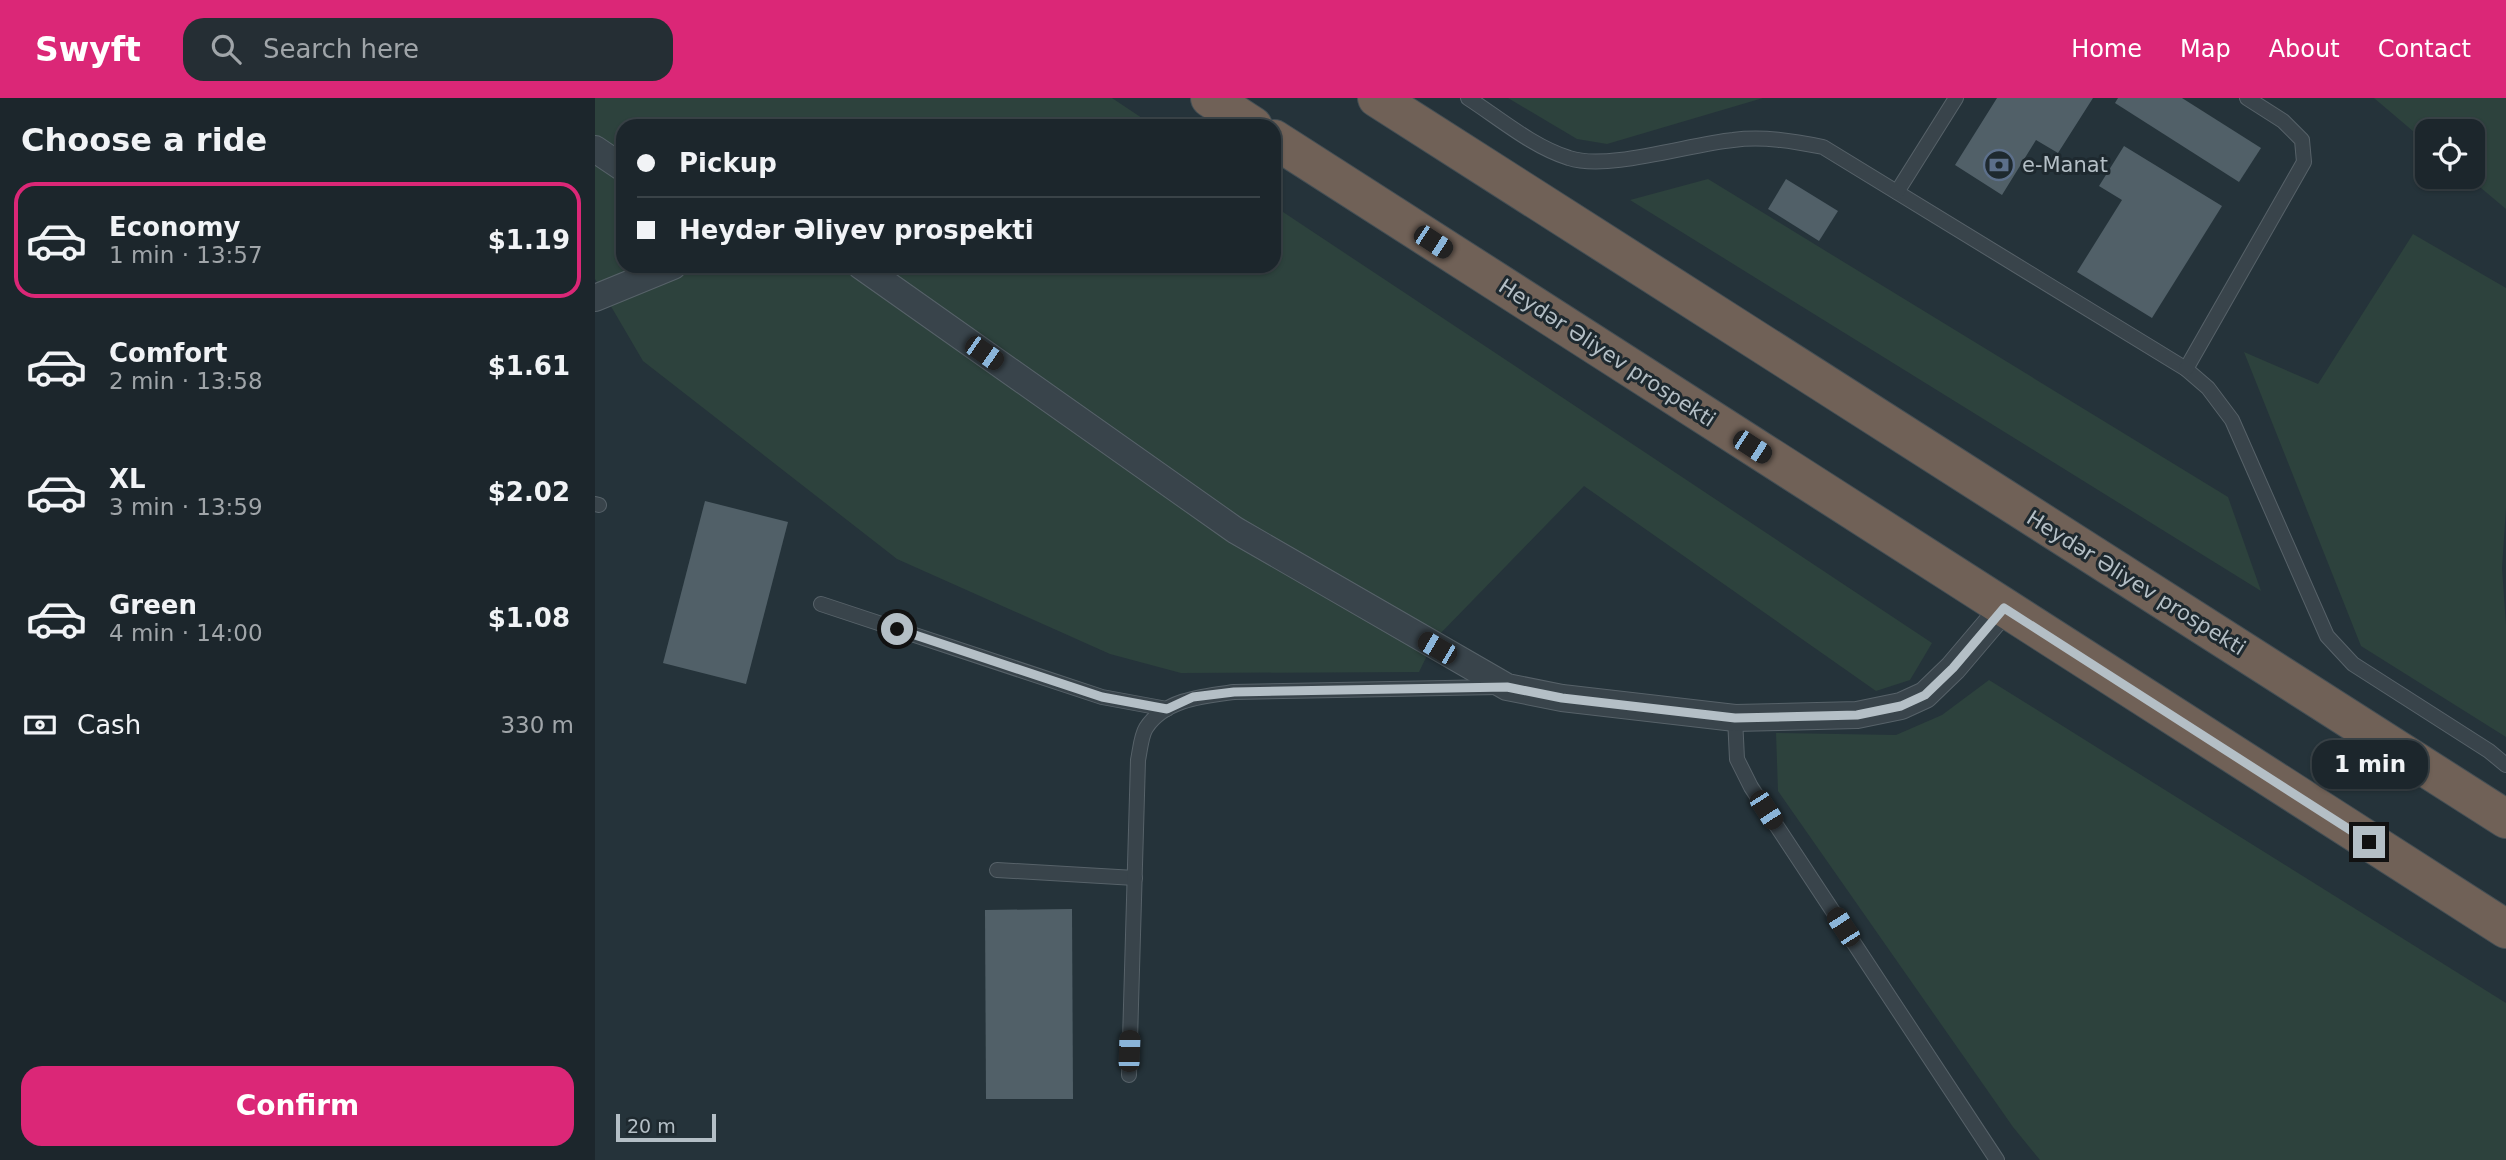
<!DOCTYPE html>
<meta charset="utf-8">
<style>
body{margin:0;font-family:"DejaVu Sans",sans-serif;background:#252e34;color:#f1f3f6;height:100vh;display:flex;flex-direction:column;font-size:26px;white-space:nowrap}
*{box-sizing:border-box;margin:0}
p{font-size:23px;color:#a0a5a9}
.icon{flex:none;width:38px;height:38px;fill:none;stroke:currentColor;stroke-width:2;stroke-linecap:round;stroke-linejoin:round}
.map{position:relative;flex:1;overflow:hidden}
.drawer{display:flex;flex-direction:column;background:#1c262c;width:595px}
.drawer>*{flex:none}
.hud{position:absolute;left:21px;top:21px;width:665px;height:154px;border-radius:21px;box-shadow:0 2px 5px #0004,0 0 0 2px #3a4348;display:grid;align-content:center;height:154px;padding:0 21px;background:#1c262c}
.tools{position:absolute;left:1820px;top:21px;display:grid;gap:14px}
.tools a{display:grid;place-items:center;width:70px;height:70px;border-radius:14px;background:#1c262c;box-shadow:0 2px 5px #0004,0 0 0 2px #3a4348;font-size:35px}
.scale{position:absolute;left:21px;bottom:18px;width:100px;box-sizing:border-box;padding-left:7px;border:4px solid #b4bfc6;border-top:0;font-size:19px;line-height:24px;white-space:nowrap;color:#b4bfc6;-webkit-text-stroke:5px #1e292f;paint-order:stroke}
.end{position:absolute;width:32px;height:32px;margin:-16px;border:9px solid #b4bfc6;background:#111;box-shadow:0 0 0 4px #111}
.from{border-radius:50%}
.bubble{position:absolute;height:49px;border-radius:21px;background:#1c262c;box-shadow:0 2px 5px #0004,0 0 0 2px #3a4348;font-size:23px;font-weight:700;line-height:49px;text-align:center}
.car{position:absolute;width:21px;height:42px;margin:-21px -10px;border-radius:9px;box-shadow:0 0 5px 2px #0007;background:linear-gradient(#222 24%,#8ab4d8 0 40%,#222 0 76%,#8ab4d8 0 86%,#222 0)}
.hud b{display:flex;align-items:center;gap:24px;height:66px;font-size:26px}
.hud b+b{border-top:2px solid #3a4348}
.hud i{width:18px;height:18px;background:#f1f3f6}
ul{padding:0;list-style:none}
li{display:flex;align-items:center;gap:21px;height:116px;margin:0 14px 10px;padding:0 7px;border:4px solid transparent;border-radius:21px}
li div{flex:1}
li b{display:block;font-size:26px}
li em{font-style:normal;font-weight:700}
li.current{border-color:#db2777}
li>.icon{width:63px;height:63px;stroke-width:1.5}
h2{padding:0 21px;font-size:32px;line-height:84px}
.pay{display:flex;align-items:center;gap:18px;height:77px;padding:0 21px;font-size:26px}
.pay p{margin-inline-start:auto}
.button{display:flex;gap:14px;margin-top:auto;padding:14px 21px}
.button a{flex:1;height:80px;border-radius:21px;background:#db2777;color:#fff;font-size:28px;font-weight:700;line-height:80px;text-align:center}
header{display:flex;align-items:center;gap:42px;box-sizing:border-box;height:98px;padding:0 35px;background:#db2777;color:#fff}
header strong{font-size:33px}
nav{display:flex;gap:38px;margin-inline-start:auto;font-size:24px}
.search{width:490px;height:63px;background:#252e34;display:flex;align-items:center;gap:18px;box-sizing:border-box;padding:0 24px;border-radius:21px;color:#a0a5a9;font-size:26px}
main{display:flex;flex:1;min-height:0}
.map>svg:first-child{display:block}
.green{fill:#2d423d}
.building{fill:#516068}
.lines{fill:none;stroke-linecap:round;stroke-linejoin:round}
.lane-casing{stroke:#576269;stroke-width:16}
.street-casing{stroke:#576269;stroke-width:28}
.highway-casing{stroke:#444f55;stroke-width:40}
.lane{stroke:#39444b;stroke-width:14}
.street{stroke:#39444b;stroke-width:26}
.highway{stroke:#706157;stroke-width:38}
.route{stroke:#b4bfc6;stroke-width:9}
.labels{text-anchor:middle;stroke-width:6;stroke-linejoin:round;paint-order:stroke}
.poi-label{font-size:21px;fill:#b4bfc6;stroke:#1e292f;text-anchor:start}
.street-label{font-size:21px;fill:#b4bfc6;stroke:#1e292f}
</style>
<header>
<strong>Swyft</strong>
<div class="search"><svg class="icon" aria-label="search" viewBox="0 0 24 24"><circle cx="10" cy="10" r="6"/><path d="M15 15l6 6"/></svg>Search here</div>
<nav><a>Home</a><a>Map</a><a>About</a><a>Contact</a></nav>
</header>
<main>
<section class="drawer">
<h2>Choose a ride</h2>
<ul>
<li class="current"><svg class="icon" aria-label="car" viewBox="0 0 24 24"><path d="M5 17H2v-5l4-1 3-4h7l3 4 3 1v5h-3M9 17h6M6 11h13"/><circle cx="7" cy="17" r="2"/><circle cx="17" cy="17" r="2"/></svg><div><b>Economy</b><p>1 min · 13:57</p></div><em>$1.19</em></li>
<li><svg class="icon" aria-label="car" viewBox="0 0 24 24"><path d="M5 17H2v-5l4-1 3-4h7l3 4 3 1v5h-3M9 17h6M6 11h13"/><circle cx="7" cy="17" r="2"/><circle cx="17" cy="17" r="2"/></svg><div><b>Comfort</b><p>2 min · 13:58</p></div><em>$1.61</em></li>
<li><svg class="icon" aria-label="car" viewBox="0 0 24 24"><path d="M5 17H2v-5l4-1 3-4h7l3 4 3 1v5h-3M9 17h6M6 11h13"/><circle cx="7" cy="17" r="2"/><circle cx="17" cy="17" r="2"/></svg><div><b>XL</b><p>3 min · 13:59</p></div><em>$2.02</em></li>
<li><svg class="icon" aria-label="car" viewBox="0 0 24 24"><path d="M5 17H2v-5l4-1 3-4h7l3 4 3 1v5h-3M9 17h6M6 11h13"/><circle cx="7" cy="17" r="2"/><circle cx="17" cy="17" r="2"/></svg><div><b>Green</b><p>4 min · 14:00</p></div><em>$1.08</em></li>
</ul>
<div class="pay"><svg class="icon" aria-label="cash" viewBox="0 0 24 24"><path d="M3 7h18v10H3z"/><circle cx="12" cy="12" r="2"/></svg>Cash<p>330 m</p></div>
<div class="button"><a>Confirm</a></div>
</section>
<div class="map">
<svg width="1911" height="1062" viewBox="0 0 1911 1062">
<rect width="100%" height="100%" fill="#25333a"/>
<g class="green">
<path d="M0,0H517L559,28H28V168H679V108L1337,545L1315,582L1281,593L989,388L840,541L824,574L586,575L515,556L302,461L48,263L0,181Z"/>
<path d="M913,0H1168L1012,46L982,41Z"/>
<path d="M1779,0H1911V111L1873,79H1878V33H1832V45Z"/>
<path d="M1113,81L1633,399L1666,493L1035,102Z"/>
<path d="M1818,136L1911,190V410L1907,470L1911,527V639L1766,548L1649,254L1723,286Z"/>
<path d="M1394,582L1911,905V1062H1445L1418,1029L1183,693L1181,635L1301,637L1347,617Z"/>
</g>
<g class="building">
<path d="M1402,0H1498L1463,55L1441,42L1407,97L1360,67Z"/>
<path d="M1523,0H1587L1666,50L1644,84L1520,5Z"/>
<path d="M1529,48L1627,108L1557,220L1482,174L1527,102L1504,88Z"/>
<path d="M1191,81L1243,113L1224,143L1173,111Z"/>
<path d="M110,403L193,424L151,586L68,565Z"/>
<path d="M477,811L478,1001H391L390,812Z"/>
</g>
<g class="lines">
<g class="lane-casing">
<g id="lane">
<path d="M873,0C904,20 938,49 974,60C1013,73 1095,46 1138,42C1168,38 1198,43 1228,49L1591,271L1613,290L1637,322L1732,538L1758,566L1894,653L1911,667"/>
<path d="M1302,94L1361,0"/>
<path d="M1591,271L1709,64L1707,42L1688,23L1652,0"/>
<path d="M0,406L4,407"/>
<path d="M226,506L507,599L572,611"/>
<path d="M1140,620L1142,661L1156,689L1402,1062"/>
<path d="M402,772L540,780"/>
<path d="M534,977L543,662C545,653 546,638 551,630C570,601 609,598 639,594L903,589"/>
</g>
</g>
<g class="street-casing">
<g id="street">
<path d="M0,51L28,70"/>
<path d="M266,168L640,432L912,589L967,600L1140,620L1262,617L1306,608L1330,597L1358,570L1409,510"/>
<path d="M0,200L78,168"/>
</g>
</g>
<g class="highway-casing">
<g id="highway">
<path d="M615,0L658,28"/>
<path d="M782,0L1911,721"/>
<path d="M679,41L1911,831"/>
</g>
</g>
<use href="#lane" class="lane"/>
<use href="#street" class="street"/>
<use href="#highway" class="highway"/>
</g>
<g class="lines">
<path class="route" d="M302,531L507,599L572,611L598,599L639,594L912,589L967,600L1140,620L1262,617L1306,608L1330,597L1358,570L1409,510L1774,744"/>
</g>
<defs>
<g id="bank-ring" transform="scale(1.575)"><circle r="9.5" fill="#1e292f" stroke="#5c6f8a" stroke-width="1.5"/><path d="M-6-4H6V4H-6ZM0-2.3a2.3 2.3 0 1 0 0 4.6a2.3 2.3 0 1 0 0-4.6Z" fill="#5c6f8a"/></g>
</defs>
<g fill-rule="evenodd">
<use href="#bank-ring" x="1404" y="67"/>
</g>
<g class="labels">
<g class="poi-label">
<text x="1427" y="74">e-Manat</text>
</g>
<g class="street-label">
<text transform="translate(1012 255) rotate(33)" y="7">Heydər Əliyev prospekti</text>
<text transform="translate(1541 485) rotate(32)" y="7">Heydər Əliyev prospekti</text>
</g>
</g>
</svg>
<div class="tools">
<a><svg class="icon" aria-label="locate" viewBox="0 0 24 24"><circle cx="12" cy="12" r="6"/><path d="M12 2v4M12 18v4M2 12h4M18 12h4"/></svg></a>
</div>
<div class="scale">20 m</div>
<i class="end from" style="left:302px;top:531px"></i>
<i class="end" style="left:1774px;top:744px"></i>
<div class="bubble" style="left:1717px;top:642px;width:116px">1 min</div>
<i class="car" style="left:838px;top:144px;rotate:123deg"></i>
<i class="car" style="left:389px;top:255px;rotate:125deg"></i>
<i class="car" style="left:1157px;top:349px;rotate:123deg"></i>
<i class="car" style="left:842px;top:550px;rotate:300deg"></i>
<i class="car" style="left:1171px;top:712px;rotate:147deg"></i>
<i class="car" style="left:1248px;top:829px;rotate:327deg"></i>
<i class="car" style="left:534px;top:953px;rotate:2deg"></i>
<div class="hud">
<b><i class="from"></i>Pickup</b>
<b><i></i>Heydər Əliyev prospekti</b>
</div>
</div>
</main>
